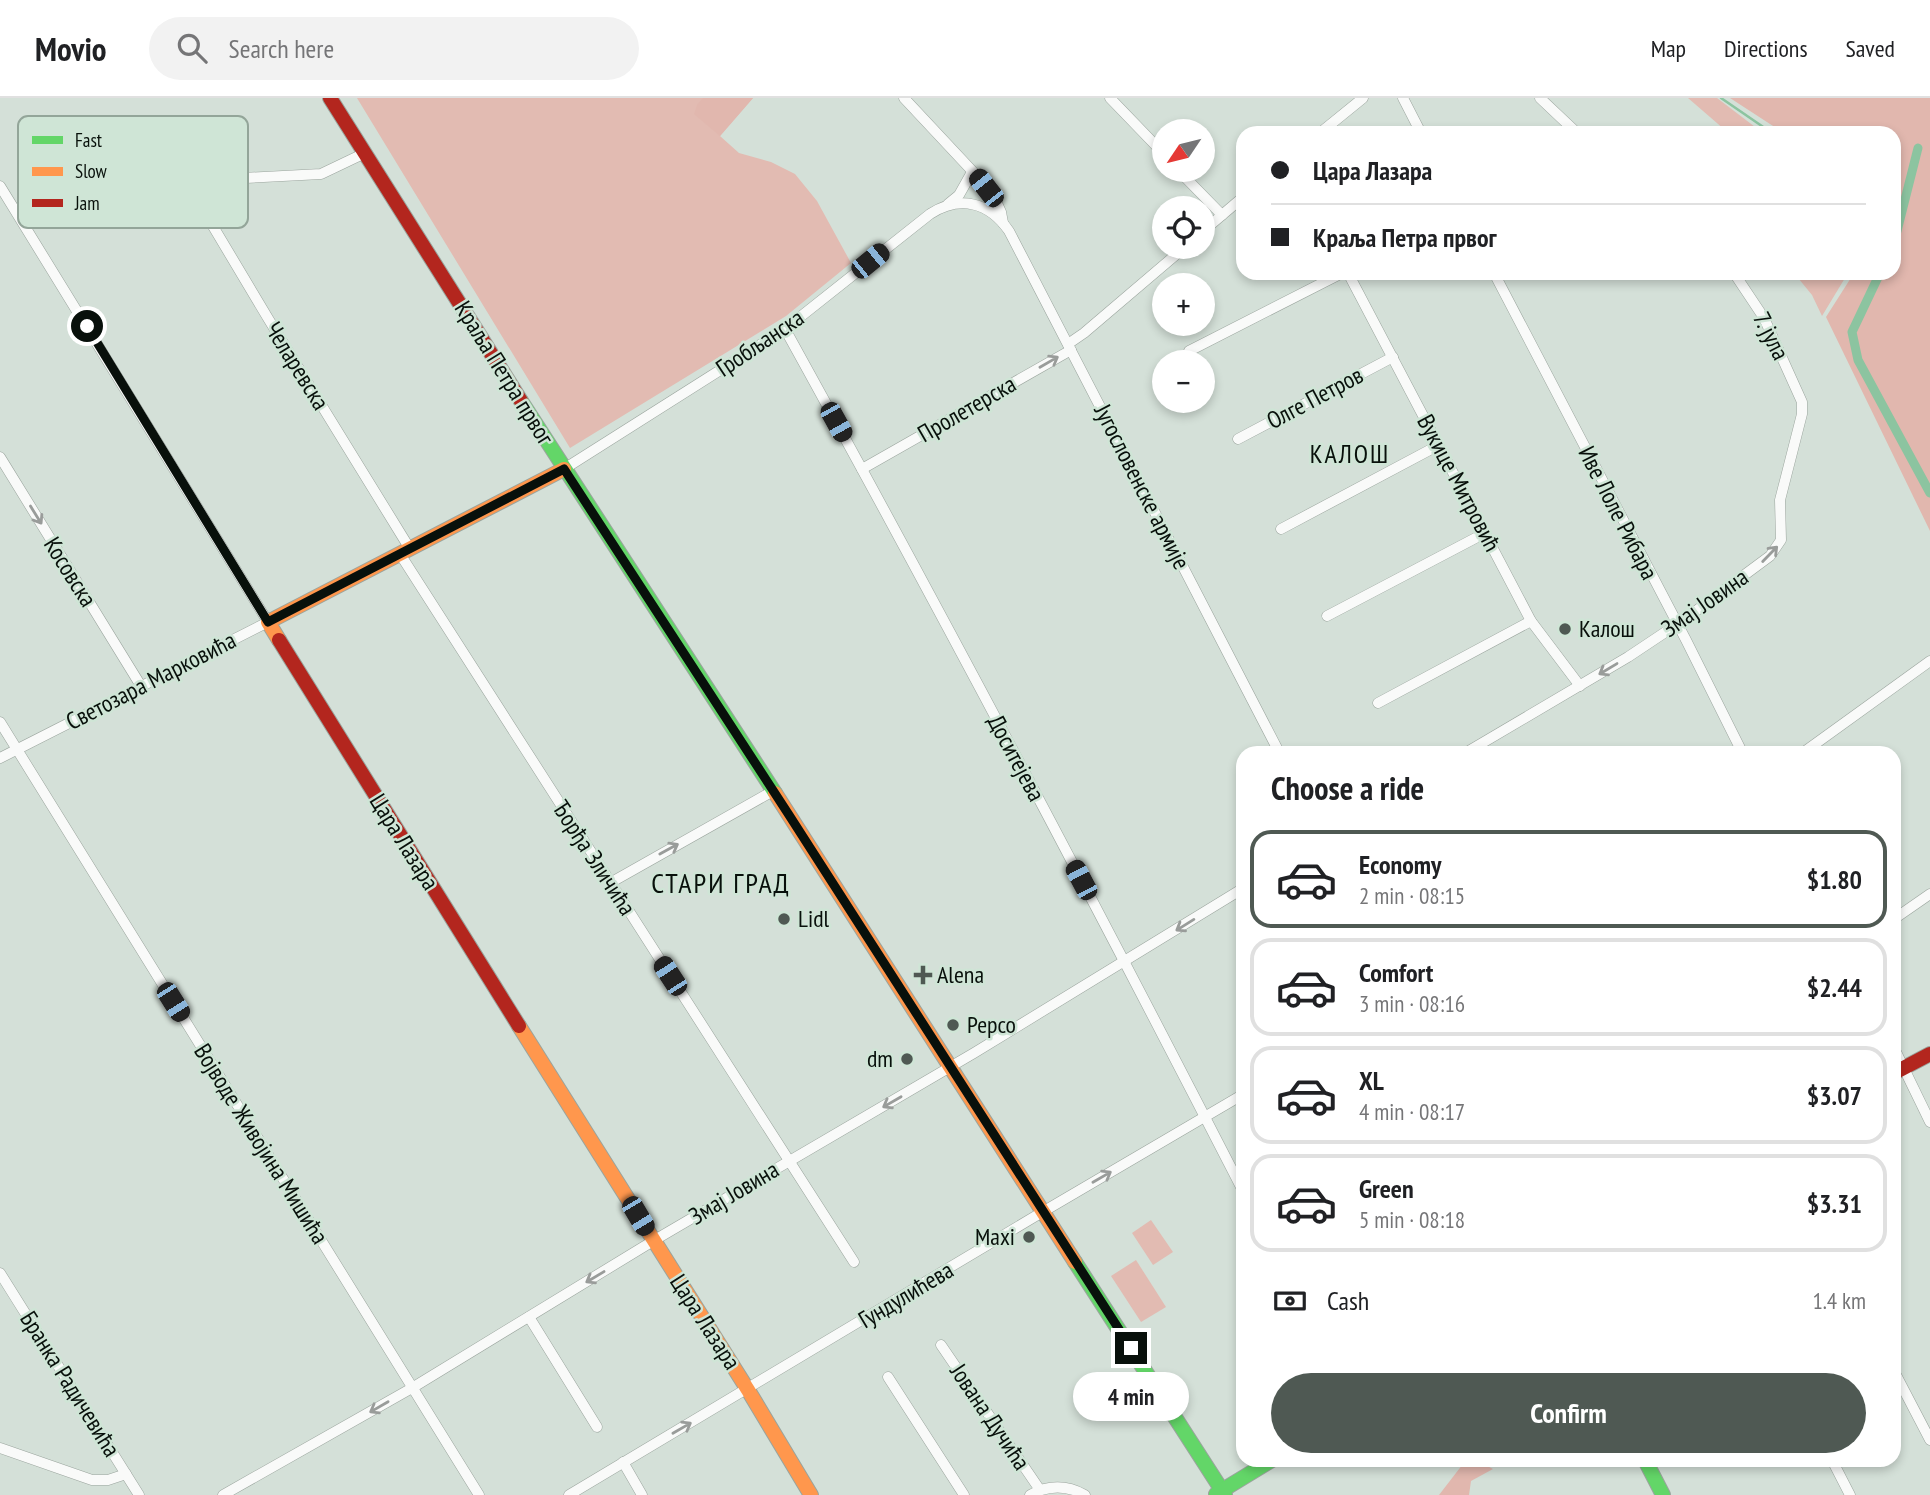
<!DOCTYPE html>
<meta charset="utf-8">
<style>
body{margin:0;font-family:"PT Sans Narrow",sans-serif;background:#f2f2f2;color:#202124;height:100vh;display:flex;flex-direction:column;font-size:26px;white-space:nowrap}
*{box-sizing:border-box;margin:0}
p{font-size:23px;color:#757577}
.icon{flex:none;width:38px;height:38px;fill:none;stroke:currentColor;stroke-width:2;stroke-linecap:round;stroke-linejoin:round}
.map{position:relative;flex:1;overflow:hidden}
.side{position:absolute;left:1236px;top:648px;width:665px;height:721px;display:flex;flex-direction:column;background:#fff;border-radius:21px;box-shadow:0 4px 10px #0003}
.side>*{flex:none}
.hud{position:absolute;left:1236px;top:28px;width:665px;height:154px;border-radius:21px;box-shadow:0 4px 10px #0003;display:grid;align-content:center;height:154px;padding:0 35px;background:#fff}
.needle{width:46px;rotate:235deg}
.fabs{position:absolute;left:1152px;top:21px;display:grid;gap:14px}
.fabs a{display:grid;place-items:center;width:63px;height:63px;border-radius:50%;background:#fff;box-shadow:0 4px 10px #0003;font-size:35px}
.end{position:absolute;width:32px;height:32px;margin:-16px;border:9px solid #08100b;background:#fff;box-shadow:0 0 0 4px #fff}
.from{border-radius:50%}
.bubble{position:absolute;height:49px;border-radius:24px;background:#fff;box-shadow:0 4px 10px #0003;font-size:23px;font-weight:600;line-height:49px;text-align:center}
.car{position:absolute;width:21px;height:42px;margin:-21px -10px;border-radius:9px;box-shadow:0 0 5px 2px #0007;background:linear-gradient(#222 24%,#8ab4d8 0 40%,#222 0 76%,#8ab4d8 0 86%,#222 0)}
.hud b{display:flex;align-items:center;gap:24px;height:66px;font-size:26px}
.hud b+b{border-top:2px solid #e0e0e0}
.hud i{width:18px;height:18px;background:#202124}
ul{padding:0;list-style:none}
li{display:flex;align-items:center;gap:21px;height:98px;margin:0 14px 10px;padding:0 21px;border:4px solid #e0e0e0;border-radius:21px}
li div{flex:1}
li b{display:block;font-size:26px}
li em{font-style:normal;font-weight:600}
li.current{border-color:#4f5953}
li>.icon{width:63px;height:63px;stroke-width:1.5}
h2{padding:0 35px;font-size:32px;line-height:84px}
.pay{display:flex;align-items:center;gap:18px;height:77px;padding:0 35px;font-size:26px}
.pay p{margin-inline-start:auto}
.button{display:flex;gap:14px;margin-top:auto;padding:14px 35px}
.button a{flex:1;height:80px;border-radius:42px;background:#4f5953;color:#fff;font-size:28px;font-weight:600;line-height:80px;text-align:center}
header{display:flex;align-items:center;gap:42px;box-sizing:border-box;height:98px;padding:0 35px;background:#fff;border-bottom:2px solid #e0e0e0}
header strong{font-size:33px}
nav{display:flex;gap:38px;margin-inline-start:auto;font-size:24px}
.search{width:490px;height:63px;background:#f2f2f2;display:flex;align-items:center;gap:18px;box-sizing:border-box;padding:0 24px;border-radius:38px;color:#757577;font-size:26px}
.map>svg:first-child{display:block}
.green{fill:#e2bbb2}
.forest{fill:#e1b7ae}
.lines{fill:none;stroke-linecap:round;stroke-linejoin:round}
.stream{stroke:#8cc4a0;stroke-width:2.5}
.canal{stroke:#8cc4a0;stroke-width:9}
.street-casing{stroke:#9aa49d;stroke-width:11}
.fast-casing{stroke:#9aa49d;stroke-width:16}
.slow-casing{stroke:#9aa49d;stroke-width:16}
.jam-casing{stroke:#9aa49d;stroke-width:16}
.street{stroke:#f9faf9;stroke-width:10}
.fast{stroke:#63d668;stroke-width:14}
.slow{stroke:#ff974d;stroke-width:14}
.jam{stroke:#b3261e;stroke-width:14}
.oneway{stroke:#999c9a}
.route{stroke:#08100b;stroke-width:9}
.poi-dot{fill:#4f5953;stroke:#cfe5d6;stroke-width:2.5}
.labels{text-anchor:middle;stroke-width:5;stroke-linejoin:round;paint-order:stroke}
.street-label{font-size:24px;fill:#08100b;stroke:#cfe5d6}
.poi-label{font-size:24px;fill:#08100b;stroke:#cfe5d6;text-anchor:start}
.neighbourhood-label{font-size:26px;letter-spacing:2px;fill:#08100b;stroke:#cfe5d6}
.quarter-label{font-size:28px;letter-spacing:2px;fill:#08100b;stroke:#cfe5d6}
.key{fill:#cfe5d6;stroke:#93a599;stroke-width:2}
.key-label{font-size:19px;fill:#08100b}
</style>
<header>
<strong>Movio</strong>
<div class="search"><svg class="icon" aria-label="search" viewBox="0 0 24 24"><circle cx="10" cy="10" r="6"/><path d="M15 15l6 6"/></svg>Search here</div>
<nav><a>Map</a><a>Directions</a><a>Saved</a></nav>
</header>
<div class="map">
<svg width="1930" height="1397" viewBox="0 0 1930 1397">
<rect width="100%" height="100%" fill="#d4e0d8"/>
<g class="green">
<path d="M357,0H753L720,38L739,55L771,64L795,76L817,103L851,165L786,218L570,350Z"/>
<path d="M1688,0H1717L1763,35H1722L1725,32Z"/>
<path d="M1794,175H1848L1822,218L1812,197Z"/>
<path d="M1151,1122L1173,1154L1153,1167L1132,1135Z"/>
<path d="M1136,1162L1166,1209L1141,1224L1111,1178Z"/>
</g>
<g class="forest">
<path d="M703,0H753L720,38L694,16L697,7Z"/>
<path d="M1730,0H1930V433L1826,219L1854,175H1894V35H1784Z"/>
<path d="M1466,1362H1476L1493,1371L1471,1383L1469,1397H1439Z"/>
</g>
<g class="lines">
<path class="stream" d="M1721,0L1772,35"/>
<g class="canal">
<path d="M1894,145L1918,50"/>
<path d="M1880,175L1852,234L1858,262L1930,395"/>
</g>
<g class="street-casing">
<g id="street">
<path d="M904,0L976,77L996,103L1001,114L1003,125"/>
<path d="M1110,0L1164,56"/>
<path d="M1403,0L1421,35"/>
<path d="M1540,0L1577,35"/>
<path d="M1320,35L1363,0"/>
<path d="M1178,72L1222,117"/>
<path d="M186,83L269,222L410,451"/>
<path d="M0,88L268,524L0,660"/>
<path d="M948,106L959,97L972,74"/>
<path d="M17,114L51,91L61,87L186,83L321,76L365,55"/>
<path d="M1202,134L1242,100"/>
<path d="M1348,175L1531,523L1580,588"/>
<path d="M1494,175L1686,542L1742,654"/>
<path d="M785,231C942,515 1094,803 1242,1091"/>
<path d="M1068,246L1084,235L1185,149"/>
<path d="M1189,253L1342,175"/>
<path d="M1238,341L1393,259"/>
<path d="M0,359L141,588"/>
<path d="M564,371L785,231L930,116C960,97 989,104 1009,133L1279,654"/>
<path d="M862,371L1071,252"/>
<path d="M1281,431L1439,347"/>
<path d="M400,456L854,1164"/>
<path d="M1327,518L1485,435"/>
<path d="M1378,605L1531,523"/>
<path d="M0,624L479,1397"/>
<path d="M1467,654L1628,559L1685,521L1770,458L1781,442L1780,402L1802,316V304L1764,220L1734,175"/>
<path d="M1804,654L1930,563"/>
<path d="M610,785L773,693"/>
<path d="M1894,821L1930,796"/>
<path d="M1894,950L1930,1024"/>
<path d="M0,1175L139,1397"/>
<path d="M529,1219L597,1329"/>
<path d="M941,1247L1040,1392"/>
<path d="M1894,1273L1930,1342"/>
<path d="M888,1279L964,1397"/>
<path d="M0,1350L92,1382H108L126,1376"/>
<path d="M1832,1362L1850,1397"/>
<path d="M623,1364L642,1397"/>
<path d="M223,1397L412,1290L653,1143L974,955L1242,791"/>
<path d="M569,1397L1034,1119L1242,997"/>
<path d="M1030,1397C1048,1387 1067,1387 1085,1397"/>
</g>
</g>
<g class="fast-casing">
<g id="fast">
<path d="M521,303L775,695"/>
<path d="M1075,1164L1225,1397"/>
<path d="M1645,1362L1663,1397"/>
<path d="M1216,1396L1272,1362"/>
</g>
</g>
<g class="slow-casing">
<g id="slow">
<path d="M279,542L268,524L564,371"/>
<path d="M775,695L1075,1164"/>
<path d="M519,928L748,1292L811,1397"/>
</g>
</g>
<g class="jam-casing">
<g id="jam">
<path d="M330,0L521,303"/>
<path d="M279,542L519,928"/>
<path d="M1894,975L1930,956"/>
</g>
</g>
<use href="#street" class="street"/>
<use href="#fast" class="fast"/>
<use href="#slow" class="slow"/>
<use href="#jam" class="jam"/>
</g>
<defs><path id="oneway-shaft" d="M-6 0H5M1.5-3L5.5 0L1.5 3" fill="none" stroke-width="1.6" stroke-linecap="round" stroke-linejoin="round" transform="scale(1.75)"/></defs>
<g class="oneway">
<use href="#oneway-shaft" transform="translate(1049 264) rotate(-30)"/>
<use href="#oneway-shaft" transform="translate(36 417) rotate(58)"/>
<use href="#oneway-shaft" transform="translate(1770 456) rotate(-46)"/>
<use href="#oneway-shaft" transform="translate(1608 571) rotate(149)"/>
<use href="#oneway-shaft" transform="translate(669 751) rotate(-29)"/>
<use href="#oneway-shaft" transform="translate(1185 827) rotate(148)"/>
<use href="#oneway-shaft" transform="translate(892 1004) rotate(150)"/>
<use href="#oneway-shaft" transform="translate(1102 1079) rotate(-30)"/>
<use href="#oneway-shaft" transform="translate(595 1179) rotate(149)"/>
<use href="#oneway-shaft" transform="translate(379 1309) rotate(150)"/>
<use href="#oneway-shaft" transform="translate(682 1330) rotate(-30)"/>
</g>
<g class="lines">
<path class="route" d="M87,228L268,524L564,371L789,717L1131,1250"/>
</g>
<g class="poi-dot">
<circle cx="1565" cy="531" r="7"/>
<circle cx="784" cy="821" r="7"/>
<path d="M919.5 866.5h7v7h7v7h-7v7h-7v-7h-7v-7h7z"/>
<circle cx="953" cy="927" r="7"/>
<circle cx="907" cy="961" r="7"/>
<circle cx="1029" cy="1139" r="7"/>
</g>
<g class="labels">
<g class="street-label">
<text transform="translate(1771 238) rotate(63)" y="8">7. јула</text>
<text transform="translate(760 245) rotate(-34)" y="8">Гробљанска</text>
<text transform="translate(297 268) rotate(58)" y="8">Челаревска</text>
<text transform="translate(504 275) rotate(58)" y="8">Краља Петра првог</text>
<text transform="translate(1315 300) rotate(-28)" y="8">Олге Петров</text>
<text transform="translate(967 311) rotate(-30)" y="8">Пролетерска</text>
<text transform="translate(1459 385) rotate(62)" y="8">Вукице Митровић</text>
<text transform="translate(1142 389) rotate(63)" y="8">Југословенске армије</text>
<text transform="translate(1618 415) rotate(63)" y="8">Иве Лоле Рибара</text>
<text transform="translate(70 474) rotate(58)" y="8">Косовска</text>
<text transform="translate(1705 505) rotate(-35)" y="8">Змај Јовина</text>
<text transform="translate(151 583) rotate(-27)" y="8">Светозара Марковића</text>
<text transform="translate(1016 660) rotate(62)" y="8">Доситејева</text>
<text transform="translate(404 744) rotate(58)" y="8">Цара Лазара</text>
<text transform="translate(594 760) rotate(57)" y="8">Ђорђа Зличића</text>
<text transform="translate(261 1046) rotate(58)" y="8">Војводе Живојина Мишића</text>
<text transform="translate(734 1095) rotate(-31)" y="8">Змај Јовина</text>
<text transform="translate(906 1197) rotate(-31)" y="8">Гундулићева</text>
<text transform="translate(705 1224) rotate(57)" y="8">Цара Лазара</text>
<text transform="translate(70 1286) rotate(58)" y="8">Бранка Радичевића</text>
<text transform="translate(990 1319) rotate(56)" y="8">Јована Дучића</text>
</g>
<g class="poi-label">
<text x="1579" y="539">Калош</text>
<text x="798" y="829">Lidl</text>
<text x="937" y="885">Alena</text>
<text x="967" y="935">Pepco</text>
<text x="893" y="969" text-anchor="end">dm</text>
<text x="1015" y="1147" text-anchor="end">Maxi</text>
</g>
<g class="neighbourhood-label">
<text x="1350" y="365">КАЛОШ</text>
</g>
<g class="quarter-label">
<text x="721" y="795">СТАРИ ГРАД</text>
</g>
</g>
<rect x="18" y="18" width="230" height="112" rx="10" class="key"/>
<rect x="32" y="38" width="31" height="8" fill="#63d668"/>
<rect x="32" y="69" width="31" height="9" fill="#ff974d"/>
<rect x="32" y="101" width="31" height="8" fill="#b3261e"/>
<g class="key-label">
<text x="75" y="49">Fast</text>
<text x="75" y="80">Slow</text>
<text x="75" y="112">Jam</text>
</g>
</svg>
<div class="fabs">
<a><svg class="needle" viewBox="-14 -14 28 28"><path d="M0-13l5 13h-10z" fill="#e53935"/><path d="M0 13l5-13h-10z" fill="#757577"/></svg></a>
<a><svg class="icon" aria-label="locate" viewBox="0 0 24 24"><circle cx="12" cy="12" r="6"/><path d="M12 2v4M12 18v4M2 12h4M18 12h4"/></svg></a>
<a>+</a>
<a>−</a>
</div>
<i class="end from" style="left:87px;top:228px"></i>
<i class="end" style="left:1131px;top:1250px"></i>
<div class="bubble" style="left:1073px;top:1274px;width:116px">4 min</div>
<i class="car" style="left:986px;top:90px;rotate:322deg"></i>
<i class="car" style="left:870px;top:163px;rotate:51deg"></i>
<i class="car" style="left:836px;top:324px;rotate:151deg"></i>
<i class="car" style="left:1081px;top:782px;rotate:332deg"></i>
<i class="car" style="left:670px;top:878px;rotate:327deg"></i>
<i class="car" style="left:173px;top:904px;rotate:148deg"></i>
<i class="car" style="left:638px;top:1118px;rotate:149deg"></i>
<div class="hud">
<b><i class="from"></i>Цара Лазара</b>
<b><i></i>Краља Петра првог</b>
</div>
<section class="side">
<h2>Choose a ride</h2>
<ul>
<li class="current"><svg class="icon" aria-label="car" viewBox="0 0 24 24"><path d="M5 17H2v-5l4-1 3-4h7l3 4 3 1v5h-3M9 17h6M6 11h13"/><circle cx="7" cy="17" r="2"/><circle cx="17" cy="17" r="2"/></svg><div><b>Economy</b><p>2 min · 08:15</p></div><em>$1.80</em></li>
<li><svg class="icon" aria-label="car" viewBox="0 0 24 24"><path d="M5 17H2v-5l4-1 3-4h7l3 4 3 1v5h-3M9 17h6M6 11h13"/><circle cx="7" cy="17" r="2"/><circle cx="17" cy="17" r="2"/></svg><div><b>Comfort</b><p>3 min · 08:16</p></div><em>$2.44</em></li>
<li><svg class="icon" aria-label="car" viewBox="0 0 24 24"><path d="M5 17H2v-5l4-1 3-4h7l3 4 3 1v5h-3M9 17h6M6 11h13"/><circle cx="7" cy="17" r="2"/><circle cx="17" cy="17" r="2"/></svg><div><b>XL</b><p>4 min · 08:17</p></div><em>$3.07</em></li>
<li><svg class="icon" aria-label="car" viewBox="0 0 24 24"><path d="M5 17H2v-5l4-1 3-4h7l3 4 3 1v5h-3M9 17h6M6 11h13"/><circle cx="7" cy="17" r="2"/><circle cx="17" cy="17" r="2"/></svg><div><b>Green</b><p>5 min · 08:18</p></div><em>$3.31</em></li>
</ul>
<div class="pay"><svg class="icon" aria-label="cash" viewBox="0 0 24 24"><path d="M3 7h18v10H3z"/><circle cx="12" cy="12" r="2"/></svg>Cash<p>1.4 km</p></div>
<div class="button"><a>Confirm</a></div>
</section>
</div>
